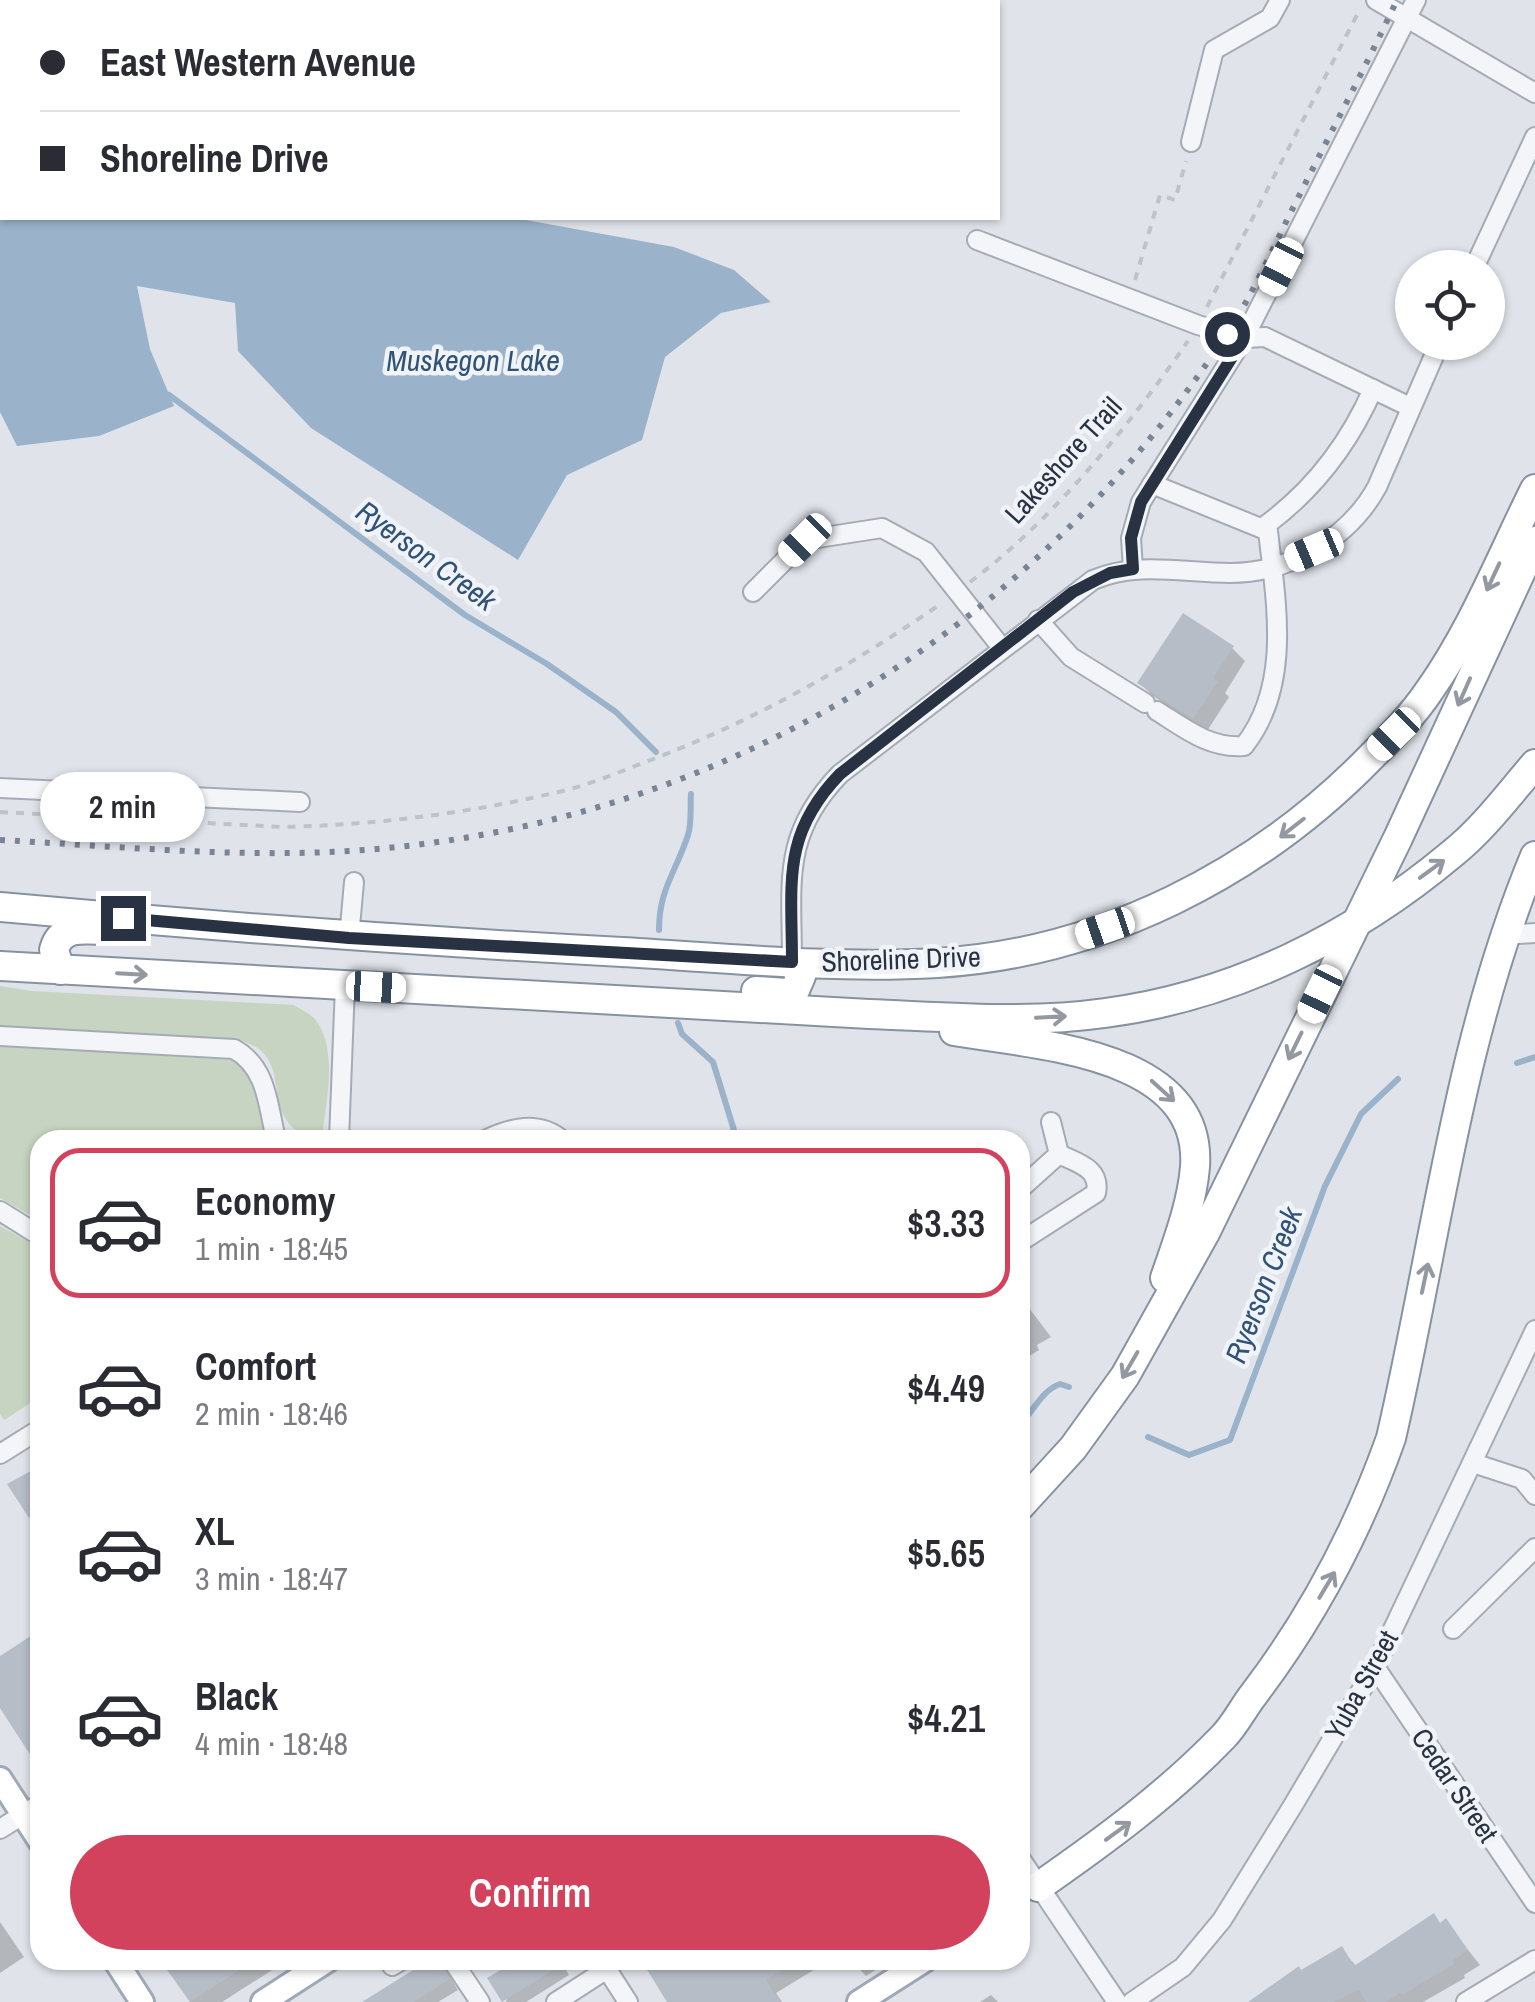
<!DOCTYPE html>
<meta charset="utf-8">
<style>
body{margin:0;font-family:"Archivo Narrow",sans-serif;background:#f2f2f3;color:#2b2b33;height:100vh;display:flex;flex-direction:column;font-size:38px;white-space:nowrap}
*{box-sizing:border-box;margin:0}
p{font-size:32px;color:#7c7c81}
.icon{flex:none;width:55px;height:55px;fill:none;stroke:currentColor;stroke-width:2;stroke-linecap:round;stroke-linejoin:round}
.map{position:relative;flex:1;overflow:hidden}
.side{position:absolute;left:30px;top:1130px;width:1000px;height:840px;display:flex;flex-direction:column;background:#fff;border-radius:30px;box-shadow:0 2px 8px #0004}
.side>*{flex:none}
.hud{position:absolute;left:0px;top:0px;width:1000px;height:220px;box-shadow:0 2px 8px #0004;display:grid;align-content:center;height:220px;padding:0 40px;background:#fff}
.buttons{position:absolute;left:1395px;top:250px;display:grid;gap:20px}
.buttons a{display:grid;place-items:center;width:110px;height:110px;border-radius:50%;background:#fff;box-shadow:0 2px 8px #0004;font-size:50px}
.end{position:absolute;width:45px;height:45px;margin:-22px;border:12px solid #283242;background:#fff;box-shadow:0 0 0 5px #fff}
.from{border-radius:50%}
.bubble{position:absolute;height:70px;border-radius:35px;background:#fff;box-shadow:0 2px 8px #0004;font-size:32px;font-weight:600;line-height:70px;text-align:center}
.car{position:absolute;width:30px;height:60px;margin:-30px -15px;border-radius:12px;box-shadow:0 0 8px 2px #0007;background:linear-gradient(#fff 24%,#345 0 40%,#fff 0 76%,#345 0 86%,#fff 0)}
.hud b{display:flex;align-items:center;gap:35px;height:95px;font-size:38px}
.hud b+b{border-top:2px solid #e1e1e2}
.hud i{width:25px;height:25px;background:#2b2b33}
ul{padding:18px 0 0;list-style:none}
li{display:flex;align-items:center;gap:30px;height:150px;margin:0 20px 15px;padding:0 20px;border:5px solid transparent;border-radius:30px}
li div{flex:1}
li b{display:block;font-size:38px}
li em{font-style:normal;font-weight:600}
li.current{border-color:#d2425c}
li>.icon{width:90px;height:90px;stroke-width:1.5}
.cta{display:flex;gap:20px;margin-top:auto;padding:20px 40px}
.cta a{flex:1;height:115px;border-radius:60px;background:#d2425c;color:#fff;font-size:40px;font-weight:600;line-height:115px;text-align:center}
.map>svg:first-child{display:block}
.green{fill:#c6d4c1}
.water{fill:#9ab3cb}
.shadow{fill:#0003}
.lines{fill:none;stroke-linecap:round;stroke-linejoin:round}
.stream{stroke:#9ab3cb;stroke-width:6}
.building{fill:#b7bdc7}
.minor-casing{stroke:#a5abb4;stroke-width:22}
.major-casing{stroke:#9fa9b6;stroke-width:28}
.highway-casing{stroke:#8792a1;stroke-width:32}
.path{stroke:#bec2c9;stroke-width:4;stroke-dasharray:8 8;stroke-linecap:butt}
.minor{stroke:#f3f5f8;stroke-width:18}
.major{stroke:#fff;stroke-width:22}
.highway{stroke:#fff;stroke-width:28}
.rail{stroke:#798494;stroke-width:6;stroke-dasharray:5 10;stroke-linecap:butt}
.oneway{stroke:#9498a0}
.route{stroke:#283242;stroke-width:12}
.labels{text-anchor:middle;stroke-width:9;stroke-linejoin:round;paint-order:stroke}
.street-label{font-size:28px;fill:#283242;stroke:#f0f3f7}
.water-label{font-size:30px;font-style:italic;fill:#315277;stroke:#f0f3f7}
</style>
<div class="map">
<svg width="1535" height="2002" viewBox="0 0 1535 2002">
<rect width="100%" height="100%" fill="#e0e4ea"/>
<g class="green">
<path d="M0,986L32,991L294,1005C300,1009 309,1013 314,1018C338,1046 327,1097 323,1130L310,1138C261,1117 290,1075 259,1049C254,1045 243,1042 237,1039L0,1028Z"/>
<path d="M0,1046L233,1060C267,1089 255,1102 267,1140H40V1221L0,1198Z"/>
<path d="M0,1226L40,1248V1397L4,1420L0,1414Z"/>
</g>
<path class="water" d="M0,108L2,218H515L674,247L734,270L771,302L721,313L665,357L642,440L567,475L518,560L311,428L238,351L235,303L137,286L150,349L174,406L99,436L17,446L0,412Z"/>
<g class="shadow">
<path d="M1232,648L1245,661L1225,693L1229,697L1207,731L1153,696L1140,683Z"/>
<path d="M1023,1300L1051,1337L1037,1345L1039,1350L1020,1362V1302Z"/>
<path d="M40,1468V1526L31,1517Z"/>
<path d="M0,1922L24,1957L0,1973Z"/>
<path d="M1446,1922L1480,1965L1464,1975L1465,1978L1423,2002H1252L1341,1949L1357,1967Z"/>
<path d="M163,1960H288L222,2002H190Z"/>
<path d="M433,1960L445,1968L458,1990L438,2002H383Z"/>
<path d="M521,1960H560L569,1975L526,2002H506Z"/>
<path d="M650,1960H830L776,1993L782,2002H670Z"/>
<path d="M851,1960H875L880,1967L866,1976Z"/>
<path d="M991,1995L998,2002H980Z"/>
</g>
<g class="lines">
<g class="stream">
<path d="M169,395L465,615L547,664L616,712L656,752"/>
<path d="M659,930C659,889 676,872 688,835C692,823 690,807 691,794"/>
<path d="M678,1023L682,1034L713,1062L737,1140"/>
<path d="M1517,1063L1535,1057"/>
<path d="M1020,1424C1034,1411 1042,1390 1060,1384L1069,1387"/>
<path d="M1148,1437L1189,1455L1230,1440L1325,1186L1361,1114L1398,1079"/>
</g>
</g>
<g class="building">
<path d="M1183,613L1234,646L1213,678L1218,682L1193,719L1137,683Z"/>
<path d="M40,1466V1511L29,1518L7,1484Z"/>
<path d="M40,1630V1770L0,1708V1656Z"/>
<path d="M1434,1913L1440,1923L1446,1918L1468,1950L1452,1961L1454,1964L1402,1995L1400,1993L1386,2002H1366L1359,1990L1334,2002H1248L1299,1966L1301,1970L1342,1946L1354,1966Z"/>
<path d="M160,1960H255L190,2002Z"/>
<path d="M429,1960H439L450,1979L414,2002H362Z"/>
<path d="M517,1960H569L502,2002L487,1978Z"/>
<path d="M641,1960H799L766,1980L780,2002H667Z"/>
</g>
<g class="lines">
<g class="minor-casing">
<g id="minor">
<path d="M1376,0L1535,93"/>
<path d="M1191,142L1214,50L1270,18L1280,0"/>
<path d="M977,240L1198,325L1244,338L1265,337L1410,407"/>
<path d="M1474,268L1535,137"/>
<path d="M1152,484L1268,531C1276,603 1292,685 1244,746C1210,749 1184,728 1157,711"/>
<path d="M1262,528C1312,492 1348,446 1373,389"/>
<path d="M1133,569L1131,538L1141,502L1244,338L1416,0"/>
<path d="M753,592L805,540L882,528L926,552L1002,648"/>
<path d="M1038,620L1071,657L1145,703"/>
<path d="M0,788L300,802"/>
<path d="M1505,935L1535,933"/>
<path d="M349,938L354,882"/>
<path d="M792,962C792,883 781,835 840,774L1093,580C1138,561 1182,573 1230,573C1290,573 1349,538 1377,487L1440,342"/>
<path d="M0,1036L234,1049C267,1067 268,1105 276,1140"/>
<path d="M339,1140L345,985"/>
<path d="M485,1140C510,1128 538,1120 562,1140"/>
<path d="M1020,1189L1059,1154L1051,1122"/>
<path d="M0,1211L40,1236"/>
<path d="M1020,1242L1096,1193C1101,1168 1077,1163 1059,1154"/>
<path d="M0,1454L40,1429"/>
<path d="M1473,1463L1522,1479L1535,1495"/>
<path d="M1453,1629L1535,1548"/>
<path d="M1375,1667L1535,1903"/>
<path d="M0,1829L40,1804"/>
<path d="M1020,1858L1117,2002"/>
<path d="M388,1960L392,1966L402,1960"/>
<path d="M452,1960L480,2002"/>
<path d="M601,1960L628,2002"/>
<path d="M556,2002L607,1969"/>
<path d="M1132,2002L1183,1967L1222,1920L1292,1807L1375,1667L1535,1330"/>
<path d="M1466,2002L1535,1960"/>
</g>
</g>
<g class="major-casing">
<g id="major">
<path d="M0,1779L40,1841"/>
<path d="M115,1960L142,2002"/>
<path d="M263,2002L328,1960"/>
<path d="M859,2002L925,1960"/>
</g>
</g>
<g class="highway-casing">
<g id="highway">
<path d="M0,907C207,926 414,941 622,952C726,958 833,969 937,963C1102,953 1257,874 1371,757C1392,736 1413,715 1429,691C1473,629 1501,557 1535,489"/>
<path d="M0,966L869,1014C947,1017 1027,1024 1105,1013C1234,996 1353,937 1453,853C1484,828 1509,794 1535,764"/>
<path d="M60,970L54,950C60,926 82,929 103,930"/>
<path d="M756,991L786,993L795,990L801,976L792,962"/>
<path d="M954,1031C1033,1045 1203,1051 1195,1167C1192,1204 1177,1243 1165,1278"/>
<path d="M1020,1506L1073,1448L1125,1376L1205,1233L1398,838L1535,541"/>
<path d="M1038,1887C1104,1841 1167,1795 1223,1737C1235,1725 1243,1708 1254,1694C1314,1615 1358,1531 1391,1438C1436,1244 1458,1041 1535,856"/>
</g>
</g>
<g class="path">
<path d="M1135,280L1160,195L1175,200L1186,161"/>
<path d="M1207,307L1360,9"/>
<path d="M970,582C1053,520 1129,426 1188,341"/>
<path d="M0,812L282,827C373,825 464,814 554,793C586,786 617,773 648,761C754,721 849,667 942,603"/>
</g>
<use href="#minor" class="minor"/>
<use href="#major" class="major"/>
<use href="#highway" class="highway"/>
<path class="rail" d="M0,840C115,846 233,858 349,851C709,829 1029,636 1226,335C1254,293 1274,245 1297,200C1330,134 1365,68 1397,0"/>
</g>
<defs><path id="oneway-shaft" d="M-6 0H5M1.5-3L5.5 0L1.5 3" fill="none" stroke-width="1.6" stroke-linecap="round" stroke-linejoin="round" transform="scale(2.5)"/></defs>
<g class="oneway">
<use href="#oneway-shaft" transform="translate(1493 577) rotate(115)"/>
<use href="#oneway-shaft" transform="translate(1464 692) rotate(114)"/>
<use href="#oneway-shaft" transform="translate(1292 828) rotate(142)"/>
<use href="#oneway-shaft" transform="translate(1432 869) rotate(-36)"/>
<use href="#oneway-shaft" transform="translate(132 974) rotate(3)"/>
<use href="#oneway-shaft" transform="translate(1051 1017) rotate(-3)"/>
<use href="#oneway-shaft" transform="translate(1295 1046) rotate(116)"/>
<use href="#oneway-shaft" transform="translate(1163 1091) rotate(42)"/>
<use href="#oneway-shaft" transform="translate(1425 1278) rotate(-78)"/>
<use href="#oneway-shaft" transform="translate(1130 1365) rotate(120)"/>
<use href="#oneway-shaft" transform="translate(1327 1585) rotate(-59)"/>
<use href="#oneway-shaft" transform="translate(1118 1831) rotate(-36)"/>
</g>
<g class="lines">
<path class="route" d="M123,918L349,938L792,962C792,883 781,835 840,774L1073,592L1110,573L1133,569L1131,538L1141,502L1244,338L1227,334"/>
</g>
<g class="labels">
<g class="street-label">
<text transform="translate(1063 460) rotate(-48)" y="10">Lakeshore Trail</text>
<text transform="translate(901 959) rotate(-2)" y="10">Shoreline Drive</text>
<text transform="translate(1361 1685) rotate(-61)" y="10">Yuba Street</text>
<text transform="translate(1455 1785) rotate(56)" y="10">Cedar Street</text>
</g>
<g class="water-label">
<text x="473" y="371">Muskegon Lake</text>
<text transform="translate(426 556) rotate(36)" y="10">Ryerson Creek</text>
<text transform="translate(1264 1285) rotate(-69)" y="10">Ryerson Creek</text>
</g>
</g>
</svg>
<div class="buttons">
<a><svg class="icon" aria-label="locate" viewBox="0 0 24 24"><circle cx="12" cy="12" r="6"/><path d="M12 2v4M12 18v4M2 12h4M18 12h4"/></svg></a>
</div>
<i class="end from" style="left:1227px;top:334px"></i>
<i class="end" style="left:123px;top:918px"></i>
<div class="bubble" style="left:40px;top:772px;width:165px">2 min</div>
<i class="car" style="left:1281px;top:267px;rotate:207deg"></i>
<i class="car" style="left:805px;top:540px;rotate:225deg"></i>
<i class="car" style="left:1314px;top:550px;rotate:247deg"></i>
<i class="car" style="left:1394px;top:734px;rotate:225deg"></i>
<i class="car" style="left:1105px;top:928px;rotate:251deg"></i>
<i class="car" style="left:376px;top:987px;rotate:93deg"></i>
<i class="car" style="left:1320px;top:994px;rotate:206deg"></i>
<div class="hud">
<b><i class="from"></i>East Western Avenue</b>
<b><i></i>Shoreline Drive</b>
</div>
<section class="side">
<ul>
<li class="current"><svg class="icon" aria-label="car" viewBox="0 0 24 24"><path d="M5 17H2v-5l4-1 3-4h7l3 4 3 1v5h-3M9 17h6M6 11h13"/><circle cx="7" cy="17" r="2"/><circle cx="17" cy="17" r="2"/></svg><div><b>Economy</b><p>1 min · 18:45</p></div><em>$3.33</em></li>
<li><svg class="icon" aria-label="car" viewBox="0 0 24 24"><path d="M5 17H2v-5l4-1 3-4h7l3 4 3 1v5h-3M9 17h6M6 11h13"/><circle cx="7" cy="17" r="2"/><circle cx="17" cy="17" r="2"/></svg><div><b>Comfort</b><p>2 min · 18:46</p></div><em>$4.49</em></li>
<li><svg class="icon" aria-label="car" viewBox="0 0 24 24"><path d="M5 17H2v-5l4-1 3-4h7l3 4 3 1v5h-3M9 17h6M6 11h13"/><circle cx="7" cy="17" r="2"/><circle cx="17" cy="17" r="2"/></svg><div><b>XL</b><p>3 min · 18:47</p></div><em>$5.65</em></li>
<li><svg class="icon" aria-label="car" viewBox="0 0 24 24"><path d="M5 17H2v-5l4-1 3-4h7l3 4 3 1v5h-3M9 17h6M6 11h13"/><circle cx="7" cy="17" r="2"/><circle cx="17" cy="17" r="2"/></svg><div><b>Black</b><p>4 min · 18:48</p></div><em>$4.21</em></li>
</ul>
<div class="cta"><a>Confirm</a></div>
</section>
</div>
